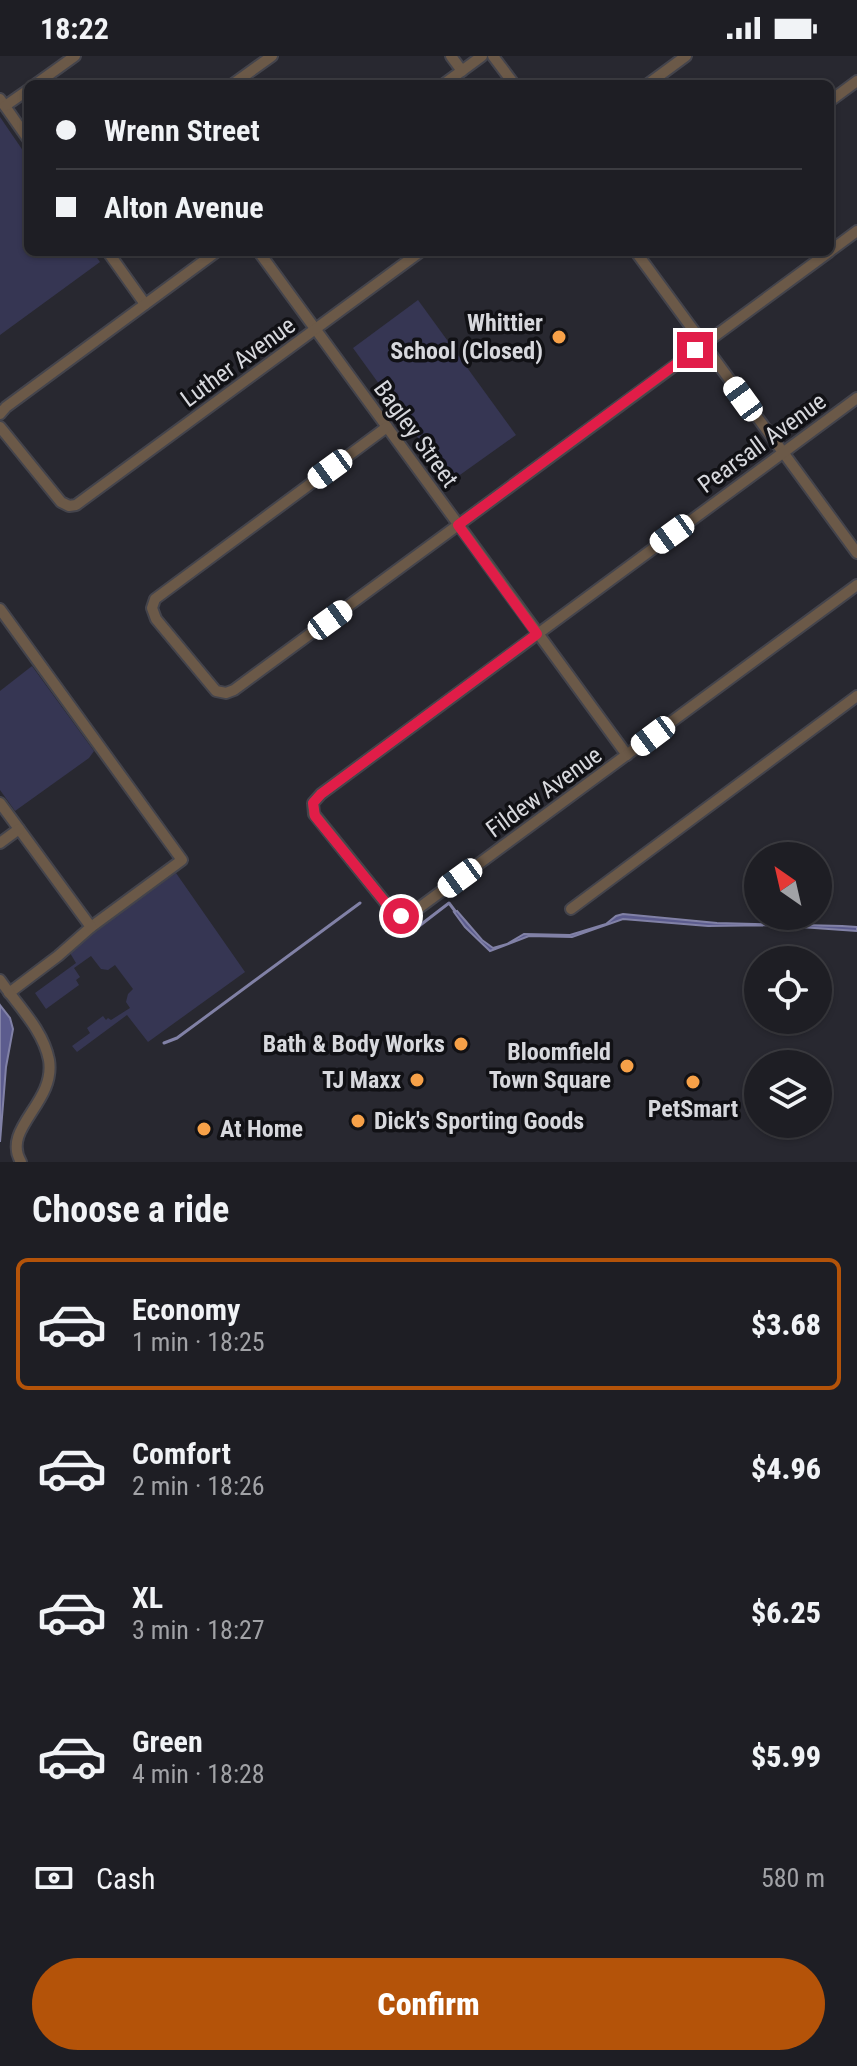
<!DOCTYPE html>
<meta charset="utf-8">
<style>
body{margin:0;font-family:"Roboto Condensed",sans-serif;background:#26272c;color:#f1f3f6;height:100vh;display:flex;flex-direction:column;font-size:30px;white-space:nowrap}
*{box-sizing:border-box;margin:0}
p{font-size:26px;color:#a1a2a6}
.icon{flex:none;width:44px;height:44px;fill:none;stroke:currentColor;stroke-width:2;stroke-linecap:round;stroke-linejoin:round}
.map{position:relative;height:1106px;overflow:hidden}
.panel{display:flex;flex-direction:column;background:#1e1e24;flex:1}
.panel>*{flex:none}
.guide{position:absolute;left:24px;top:24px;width:810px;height:176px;border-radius:12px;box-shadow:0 2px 6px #0004,0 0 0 2px #3c3c41;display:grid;align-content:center;height:176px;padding:0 32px;background:#1e1e24}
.needle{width:52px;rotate:326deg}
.fabs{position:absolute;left:744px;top:786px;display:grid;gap:16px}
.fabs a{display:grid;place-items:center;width:88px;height:88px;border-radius:50%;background:#1e1e24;box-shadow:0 2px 6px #0004,0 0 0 2px #3c3c41;font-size:40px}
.end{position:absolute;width:36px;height:36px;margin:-18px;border:10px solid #e11d48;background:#fff;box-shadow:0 0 0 4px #fff}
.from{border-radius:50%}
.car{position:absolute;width:24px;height:48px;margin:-24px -12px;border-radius:10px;box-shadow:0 0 6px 2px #0007;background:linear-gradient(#fff 24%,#345 0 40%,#fff 0 76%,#345 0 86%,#fff 0)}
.guide b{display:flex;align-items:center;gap:28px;height:76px;font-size:30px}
.guide b+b{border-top:2px solid #3c3c41}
.guide i{width:20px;height:20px;background:#f1f3f6}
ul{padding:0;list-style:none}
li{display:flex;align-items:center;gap:24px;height:132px;margin:0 16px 12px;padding:0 16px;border:4px solid transparent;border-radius:12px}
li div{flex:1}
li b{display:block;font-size:30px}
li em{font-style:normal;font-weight:800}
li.selected{border-color:#b45309}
li>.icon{width:72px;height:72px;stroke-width:1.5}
h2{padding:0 32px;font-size:36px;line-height:96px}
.pay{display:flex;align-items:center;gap:20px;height:88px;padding:0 32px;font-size:30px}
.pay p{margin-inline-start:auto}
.action{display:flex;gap:16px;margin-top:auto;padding:16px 32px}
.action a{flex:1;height:92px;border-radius:48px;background:#b45309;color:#fff;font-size:32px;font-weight:800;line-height:92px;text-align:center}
.status{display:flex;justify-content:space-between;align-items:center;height:56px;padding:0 40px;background:#1e1e24;direction:ltr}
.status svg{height:22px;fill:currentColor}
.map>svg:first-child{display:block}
.green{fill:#363653}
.water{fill:#5c5c8e;stroke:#8181a6;stroke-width:2}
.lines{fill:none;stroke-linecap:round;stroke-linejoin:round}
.stream{stroke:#8181a6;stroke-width:3}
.street-casing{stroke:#44444c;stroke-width:14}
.street{stroke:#6b5948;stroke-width:10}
.route{stroke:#e11d48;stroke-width:10}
.poi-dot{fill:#f7a148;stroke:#111115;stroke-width:3}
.labels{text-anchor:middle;stroke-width:7;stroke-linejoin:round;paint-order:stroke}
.poi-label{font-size:24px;font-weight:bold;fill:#d7d8dd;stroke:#111115;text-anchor:end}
.street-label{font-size:24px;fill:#d7d8dd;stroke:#111115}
</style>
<div class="status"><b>18:22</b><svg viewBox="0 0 49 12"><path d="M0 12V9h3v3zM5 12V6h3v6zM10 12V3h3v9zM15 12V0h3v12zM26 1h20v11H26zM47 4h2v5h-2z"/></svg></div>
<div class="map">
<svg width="857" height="1106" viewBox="0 0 857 1106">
<rect width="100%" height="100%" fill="#282830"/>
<g class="green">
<path d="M0,61L28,102V196H93L100,206L0,279Z"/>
<path d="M418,244L516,379L450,426L353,292Z"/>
<path d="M32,610L94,695L89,702L15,755L0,734V635Z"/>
<path d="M176,817L245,916L148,986L127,959L77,996L72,990L90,977L87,972L103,960L106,964L108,962L111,964L130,952L126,946L128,938L133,933L115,909L108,914L101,913L91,900L74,912L80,921L76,924L79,929L46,953L35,937L76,907L70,897L88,880Z"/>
</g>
<g class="water">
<path d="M457,855L482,884L493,892L507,888L524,878L570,879L606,868L616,860L623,858L717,867L842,870L857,871V875L772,869L708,870L623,863L572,881L529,880L490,895L465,871L454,856Z"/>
<path d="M0,949L10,962L13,973L6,1011L0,1086Z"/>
</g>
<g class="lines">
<g class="stream">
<path d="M410,877L449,847L455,855"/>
<path d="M164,987L177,982L360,847"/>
</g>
<g class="street-casing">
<g id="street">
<path d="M451,0L462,15"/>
<path d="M493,0L514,28"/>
<path d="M36,28L75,0"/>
<path d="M233,28L272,0"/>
<path d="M444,28L482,0"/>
<path d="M648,28L686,0"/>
<path d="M0,43L28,83"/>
<path d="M830,45L857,25"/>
<path d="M5,50L28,34"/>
<path d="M830,195L857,175"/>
<path d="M108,196L145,248"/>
<path d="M259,196L627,699"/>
<path d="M636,196L857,497"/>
<path d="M857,342L321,738L313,747L314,758L393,856L401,860H408L857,529"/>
<path d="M0,358L6,351L216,196"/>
<path d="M0,371L61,446L69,450L76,449L420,196"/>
<path d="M387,371L155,543L152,552L156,563L216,635L226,637L234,634L829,196"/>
<path d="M0,553L182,804L91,871"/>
<path d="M0,747L91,871L58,900L9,937"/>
<path d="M0,787L19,773"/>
<path d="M571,853L857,640"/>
<path d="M0,924C17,949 43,973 49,1004C56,1047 1,1072 21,1106"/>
</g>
</g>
<use href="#street" class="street"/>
</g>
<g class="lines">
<path class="route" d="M401,860L393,856L315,760L313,747L321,738L537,578L458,469L695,294"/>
</g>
<g class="poi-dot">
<circle cx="559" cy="281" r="8"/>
<circle cx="461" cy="988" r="8"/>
<circle cx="627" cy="1010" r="8"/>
<circle cx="417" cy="1024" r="8"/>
<circle cx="693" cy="1026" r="8"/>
<circle cx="358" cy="1065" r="8"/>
<circle cx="204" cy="1073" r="8"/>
</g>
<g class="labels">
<g class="poi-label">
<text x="543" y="275">Whittier<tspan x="543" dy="28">School (Closed)</tspan></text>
<text x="445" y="996">Bath &amp; Body Works</text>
<text x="611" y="1004">Bloomfield<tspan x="611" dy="28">Town Square</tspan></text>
<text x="401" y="1032">TJ Maxx</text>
<text x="693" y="1061" text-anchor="middle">PetSmart</text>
<text x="374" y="1073" text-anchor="start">Dick's Sporting Goods</text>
<text x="220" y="1081" text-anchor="start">At Home</text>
</g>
<g class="street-label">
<text transform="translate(238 306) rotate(-36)" y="8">Luther Avenue</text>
<text transform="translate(416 378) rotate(54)" y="8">Bagley Street</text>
<text transform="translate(762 387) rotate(-36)" y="8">Pearsall Avenue</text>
<text transform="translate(544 736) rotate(-36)" y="8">Fildew Avenue</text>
</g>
</g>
</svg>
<div class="fabs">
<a><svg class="needle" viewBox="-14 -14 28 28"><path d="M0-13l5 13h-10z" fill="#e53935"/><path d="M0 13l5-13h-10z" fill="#a1a2a6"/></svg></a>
<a><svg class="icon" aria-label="locate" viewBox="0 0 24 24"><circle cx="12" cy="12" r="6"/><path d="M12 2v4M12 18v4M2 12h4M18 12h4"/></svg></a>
<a><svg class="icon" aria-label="layers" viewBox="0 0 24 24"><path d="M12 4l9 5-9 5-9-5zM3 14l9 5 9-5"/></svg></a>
</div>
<i class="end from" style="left:401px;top:860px"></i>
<i class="end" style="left:695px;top:294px"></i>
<i class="car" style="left:743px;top:343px;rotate:324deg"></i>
<i class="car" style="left:330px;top:413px;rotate:234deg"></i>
<i class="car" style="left:672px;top:478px;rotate:234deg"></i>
<i class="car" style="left:330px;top:564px;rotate:54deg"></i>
<i class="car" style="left:653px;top:680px;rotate:233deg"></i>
<i class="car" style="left:460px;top:822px;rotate:234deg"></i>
<div class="guide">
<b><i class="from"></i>Wrenn Street</b>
<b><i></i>Alton Avenue</b>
</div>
</div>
<section class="panel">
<h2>Choose a ride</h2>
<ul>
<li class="selected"><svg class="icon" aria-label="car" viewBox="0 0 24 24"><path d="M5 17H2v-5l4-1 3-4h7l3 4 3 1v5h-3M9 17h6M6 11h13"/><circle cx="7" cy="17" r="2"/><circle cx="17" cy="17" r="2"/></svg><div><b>Economy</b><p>1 min · 18:25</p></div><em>$3.68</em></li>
<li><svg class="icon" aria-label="car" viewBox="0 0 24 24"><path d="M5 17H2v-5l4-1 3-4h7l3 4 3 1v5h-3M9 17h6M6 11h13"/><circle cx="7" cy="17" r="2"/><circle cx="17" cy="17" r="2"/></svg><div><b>Comfort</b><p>2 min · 18:26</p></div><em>$4.96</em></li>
<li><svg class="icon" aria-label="car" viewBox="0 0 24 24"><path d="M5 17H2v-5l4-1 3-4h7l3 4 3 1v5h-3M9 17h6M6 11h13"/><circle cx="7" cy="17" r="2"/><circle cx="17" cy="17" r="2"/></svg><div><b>XL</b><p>3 min · 18:27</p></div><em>$6.25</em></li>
<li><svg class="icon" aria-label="car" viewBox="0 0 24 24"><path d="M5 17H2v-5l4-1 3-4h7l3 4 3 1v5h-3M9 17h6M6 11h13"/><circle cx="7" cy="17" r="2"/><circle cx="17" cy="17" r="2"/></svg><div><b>Green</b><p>4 min · 18:28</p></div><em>$5.99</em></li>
</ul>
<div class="pay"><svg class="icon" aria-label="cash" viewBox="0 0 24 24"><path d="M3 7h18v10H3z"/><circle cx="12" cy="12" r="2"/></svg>Cash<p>580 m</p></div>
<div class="action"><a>Confirm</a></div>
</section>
